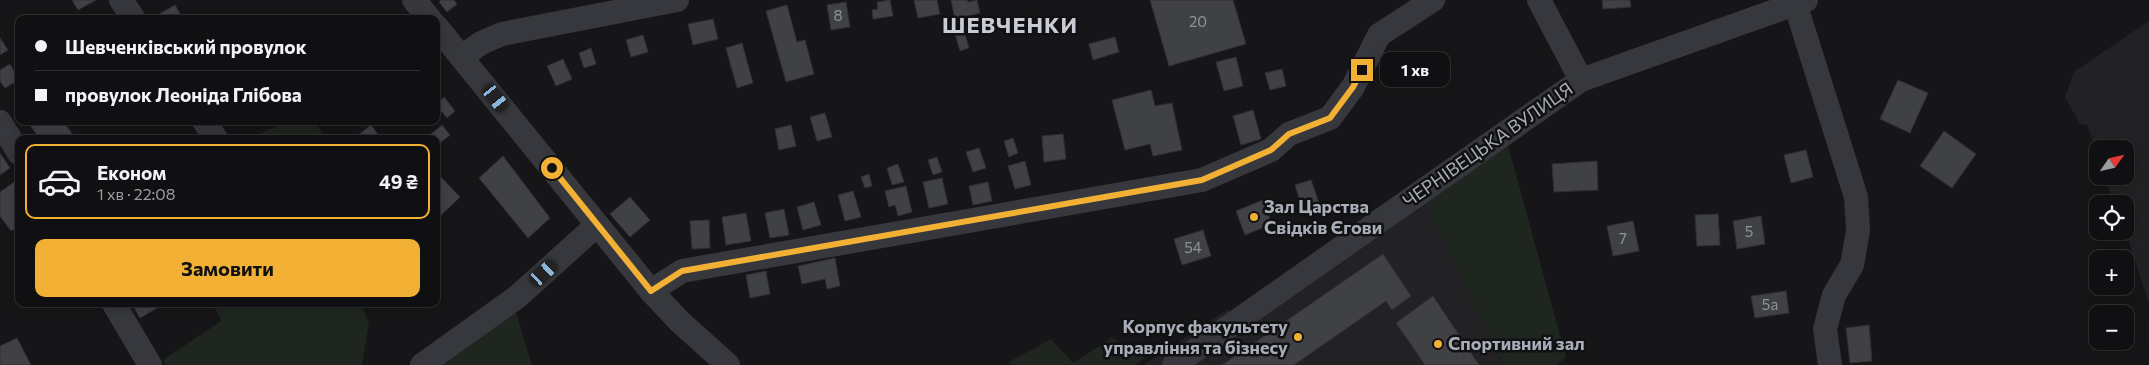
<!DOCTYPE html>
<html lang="uk">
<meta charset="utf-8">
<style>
body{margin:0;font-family:Commissioner,sans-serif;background:#1e1e20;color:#f1f3f6;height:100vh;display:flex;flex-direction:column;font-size:19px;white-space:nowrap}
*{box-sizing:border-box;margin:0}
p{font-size:16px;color:#9c9d9f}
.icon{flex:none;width:28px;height:28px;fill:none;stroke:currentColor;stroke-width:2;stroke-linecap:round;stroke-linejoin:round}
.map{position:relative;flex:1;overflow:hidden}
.side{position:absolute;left:15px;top:135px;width:425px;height:172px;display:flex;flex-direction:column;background:#101012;border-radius:10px;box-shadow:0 2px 12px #0003,0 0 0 1px #303032}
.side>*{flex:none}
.guide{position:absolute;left:15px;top:15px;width:425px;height:110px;border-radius:10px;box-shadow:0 2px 12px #0003,0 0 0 1px #303032;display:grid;align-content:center;height:110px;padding:0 20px;background:#101012}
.needle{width:32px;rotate:56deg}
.fabs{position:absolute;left:2089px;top:140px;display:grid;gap:10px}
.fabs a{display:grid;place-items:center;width:45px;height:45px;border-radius:10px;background:#101012;box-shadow:0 2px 12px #0003,0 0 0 1px #303032;font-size:25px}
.end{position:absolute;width:22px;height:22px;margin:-11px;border:6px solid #f2b134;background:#111;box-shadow:0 0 0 2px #111}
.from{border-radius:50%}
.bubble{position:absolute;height:35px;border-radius:10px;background:#101012;box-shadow:0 2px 12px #0003,0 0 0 1px #303032;font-size:16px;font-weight:700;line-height:35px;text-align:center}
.car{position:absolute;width:15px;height:30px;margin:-15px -8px;border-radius:6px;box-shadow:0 0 4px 1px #0007;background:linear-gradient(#222 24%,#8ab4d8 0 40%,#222 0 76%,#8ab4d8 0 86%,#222 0)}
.guide b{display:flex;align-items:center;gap:18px;height:48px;font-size:19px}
.guide b+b{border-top:1px solid #303032}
.guide i{width:12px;height:12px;background:#f1f3f6}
ul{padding:9px 0 0;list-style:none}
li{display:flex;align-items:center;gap:15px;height:75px;margin:0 10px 8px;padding:0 10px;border:2px solid transparent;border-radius:10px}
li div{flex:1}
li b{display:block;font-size:19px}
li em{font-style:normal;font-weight:700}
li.current{border-color:#f2b134}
li>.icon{width:45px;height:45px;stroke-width:1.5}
.action{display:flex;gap:10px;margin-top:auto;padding:10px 20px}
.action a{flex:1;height:58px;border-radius:10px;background:#f2b134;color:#111;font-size:20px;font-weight:700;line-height:58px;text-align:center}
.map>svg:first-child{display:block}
.built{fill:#222225}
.green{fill:#1e261f}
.building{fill:#404145;stroke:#303034}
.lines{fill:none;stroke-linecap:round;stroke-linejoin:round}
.minor{stroke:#37383d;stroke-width:24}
.route{stroke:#f2b134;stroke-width:6}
.poi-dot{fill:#f2b134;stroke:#111113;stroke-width:2}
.labels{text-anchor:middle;stroke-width:5;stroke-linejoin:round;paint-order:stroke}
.number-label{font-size:15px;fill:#8e929b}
.street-label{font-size:18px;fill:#a8adb8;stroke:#111113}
.poi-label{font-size:18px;font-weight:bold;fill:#a8adb8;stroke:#111113;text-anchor:start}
.district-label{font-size:22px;font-weight:bold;letter-spacing:1px;fill:#c9ccd4;stroke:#111113}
</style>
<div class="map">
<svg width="2149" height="365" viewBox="0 0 2149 365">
<rect width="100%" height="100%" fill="#161618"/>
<g class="built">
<path d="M2149,21V304L2125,230V204H2115L2103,176H2125V149H2098L2097,165L2096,149L2087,125L2080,124L2065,97L2074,72Z"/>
<path d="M1421,192L1503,365H1144L1228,309L1238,320Z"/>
</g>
<g class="green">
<path d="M287,121H315L325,139H249Z"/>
<path d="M1507,142L1566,357L1557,365H1503L1423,197Z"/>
<path d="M213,304H361L369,322L362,365H166L163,360L221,321Z"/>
<path d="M514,306L532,365H432Z"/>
<path d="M1112,338L1145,358L1135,365H1011L1009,362L1051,339L1073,363Z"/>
</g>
<g class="building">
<path d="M72,0H96L78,10Z"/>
<path d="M441,0H454L457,4L447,12L439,2Z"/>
<path d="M890,0L893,16L873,19L872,10L878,9L877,2Z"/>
<path d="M914,0H937L940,14L918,18Z"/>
<path d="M951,0H967L968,2L977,0L980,13L955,19Z"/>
<path d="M1150,0H1233L1246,44L1169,66Z"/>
<path d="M1602,0H1630L1631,7L1603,9Z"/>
<path d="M846,2L850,27L831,30L827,5Z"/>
<path d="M175,5L183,19H155L154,17Z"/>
<path d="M787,5L797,42L805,40L814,74L786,82L766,11Z"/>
<path d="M713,19L718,39L693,45L688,24Z"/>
<path d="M964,31L969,48L960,51L955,34Z"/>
<path d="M643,35L648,52L631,57L626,40Z"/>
<path d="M1115,37L1119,52L1093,60L1089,44Z"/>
<path d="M0,38L8,50L0,55Z"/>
<path d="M742,43L753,83L737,88L726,48Z"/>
<path d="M591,48L596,64L584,68L579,53Z"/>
<path d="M1236,57L1243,86L1224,91L1216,62Z"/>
<path d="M563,59L572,79L556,86L547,66Z"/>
<path d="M10,64L19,80L5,88L0,81V70Z"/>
<path d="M1282,69L1286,86L1270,90L1265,73Z"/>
<path d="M1898,80L1928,93L1910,133L1880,119Z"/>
<path d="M1151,90L1155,106L1172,103L1182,150L1153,156L1150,144L1125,150L1112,100Z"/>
<path d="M444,97L455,111L447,118L436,105Z"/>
<path d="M1253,110L1261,139L1241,145L1233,116Z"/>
<path d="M825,113L832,137L817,141L810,117Z"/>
<path d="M32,121H63L76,139H40L29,124Z"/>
<path d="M371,125L381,139H353Z"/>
<path d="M442,125L450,135L436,146V139H425Z"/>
<path d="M791,125L796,146L779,150L775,129Z"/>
<path d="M1944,131L1976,154L1952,188L1920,166Z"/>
<path d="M1063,134L1066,159L1044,162L1042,136Z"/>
<path d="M1013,138L1018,153L1009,157L1004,141Z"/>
<path d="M979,148L986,168L973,172L966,152Z"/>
<path d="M1806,150L1813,177L1791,183L1784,155Z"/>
<path d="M0,153L10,168L0,175Z"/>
<path d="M503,156L550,218L528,238L479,178Z"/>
<path d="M937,157L942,172L933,175L928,160Z"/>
<path d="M1025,161L1031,185L1015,189L1008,166Z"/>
<path d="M1597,161L1598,190L1554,192L1552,164Z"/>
<path d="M898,164L904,182L892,185L887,168Z"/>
<path d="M436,172L460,197L436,220Z"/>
<path d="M869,174L872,186L865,188L861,177Z"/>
<path d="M942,178L948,204L929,208L923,182Z"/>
<path d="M17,180L19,226L11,231L0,216V192Z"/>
<path d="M1311,180L1319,203L1302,208L1295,185Z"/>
<path d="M988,182L992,201L973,205L969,186Z"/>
<path d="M906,186L912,212L898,216L895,205L889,207L885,191Z"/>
<path d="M853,191L861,217L845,221L838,195Z"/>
<path d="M630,197L650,220L630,237L610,214Z"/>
<path d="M1263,200L1272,224L1245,235L1236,211Z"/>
<path d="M814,202L821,225L803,230L797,207Z"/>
<path d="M784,209L789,235L770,238L765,213Z"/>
<path d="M746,213L751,241L726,245L722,217Z"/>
<path d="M1718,214L1720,245L1697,246L1695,215Z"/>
<path d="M1761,216L1765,244L1737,249L1733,221Z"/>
<path d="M709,220L710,248L692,249L690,221Z"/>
<path d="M1633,221L1639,251L1613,256L1607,226Z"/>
<path d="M1203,230L1211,256L1182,265L1174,239Z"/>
<path d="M1383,254L1411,296L1392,310L1386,301L1294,365H1222Z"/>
<path d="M835,258L840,286L827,289L825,279L802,284L798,266Z"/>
<path d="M766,271L770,294L750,298L746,275Z"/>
<path d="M1786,291L1789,313L1755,318L1751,296Z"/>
<path d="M1433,296L1479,365H1425L1396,323Z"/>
<path d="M132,304H164L140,318Z"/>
<path d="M1869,325L1872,361L1850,363L1846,328Z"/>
<path d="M17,338L31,365H0V346Z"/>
</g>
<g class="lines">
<g class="minor">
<path d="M121,0L134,19"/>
<path d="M414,0L430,19"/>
<path d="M1539,0L1581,80"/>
<path d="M1794,0L1856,197L1858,231L1852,265L1834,295L1825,329L1830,365"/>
<path d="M436,26L651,291L679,321L728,365"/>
<path d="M463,56L481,43L502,34L677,0"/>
<path d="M204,121L216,139"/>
<path d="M0,122L19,153"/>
<path d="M651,291L682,271L1202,180L1271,150L1289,134L1330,118L1353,87L1379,35L1433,0"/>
<path d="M114,304L150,365"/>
<path d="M422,365L517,297L597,225"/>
<path d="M1174,365L1581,80L1806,0"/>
</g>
</g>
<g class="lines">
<path class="route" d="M552,168L651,291L682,271L1202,180L1271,150L1289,134L1330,118L1353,87L1362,70"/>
</g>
<g class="poi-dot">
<circle cx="1254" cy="217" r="5"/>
<circle cx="1298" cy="337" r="5"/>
<circle cx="1438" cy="344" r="5"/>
</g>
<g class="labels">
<g class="number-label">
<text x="838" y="21">8</text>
<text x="1198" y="27">20</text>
<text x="1749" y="237">5</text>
<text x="1623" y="244">7</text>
<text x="1193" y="253">54</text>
<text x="1770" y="310">5а</text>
</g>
<g class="street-label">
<text transform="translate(1488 145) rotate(-35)" y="6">ЧЕРНІВЕЦЬКА ВУЛИЦЯ</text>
</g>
<g class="poi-label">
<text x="1264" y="213">Зал Царства<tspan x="1264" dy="21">Свідків Єгови</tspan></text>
<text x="1288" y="333" text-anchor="end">Корпус факультету<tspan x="1288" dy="21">управління та бізнесу</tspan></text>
<text x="1448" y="350">Спортивний зал</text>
</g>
<g class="district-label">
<text x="1010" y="33">ШЕВЧЕНКИ</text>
</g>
</g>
</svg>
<div class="fabs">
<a><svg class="needle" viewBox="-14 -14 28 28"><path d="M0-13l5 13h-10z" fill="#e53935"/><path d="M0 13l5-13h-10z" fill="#9c9d9f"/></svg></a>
<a><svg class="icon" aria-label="locate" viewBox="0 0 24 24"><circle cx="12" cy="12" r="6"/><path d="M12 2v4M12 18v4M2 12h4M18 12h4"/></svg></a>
<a>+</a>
<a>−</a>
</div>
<i class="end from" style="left:552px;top:168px"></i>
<i class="end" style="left:1362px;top:70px"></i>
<div class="bubble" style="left:1380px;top:52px;width:70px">1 хв</div>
<i class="car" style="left:496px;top:98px;rotate:142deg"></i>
<i class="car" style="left:544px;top:273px;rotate:48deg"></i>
<div class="guide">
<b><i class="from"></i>Шевченківський провулок</b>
<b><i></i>провулок Леоніда Глібова</b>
</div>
<section class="side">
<ul>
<li class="current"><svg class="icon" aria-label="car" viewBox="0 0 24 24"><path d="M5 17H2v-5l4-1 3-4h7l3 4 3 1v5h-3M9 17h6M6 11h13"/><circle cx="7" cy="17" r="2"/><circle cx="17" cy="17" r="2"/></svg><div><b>Економ</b><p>1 хв · 22:08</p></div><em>49 ₴</em></li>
</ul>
<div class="action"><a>Замовити</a></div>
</section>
</div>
